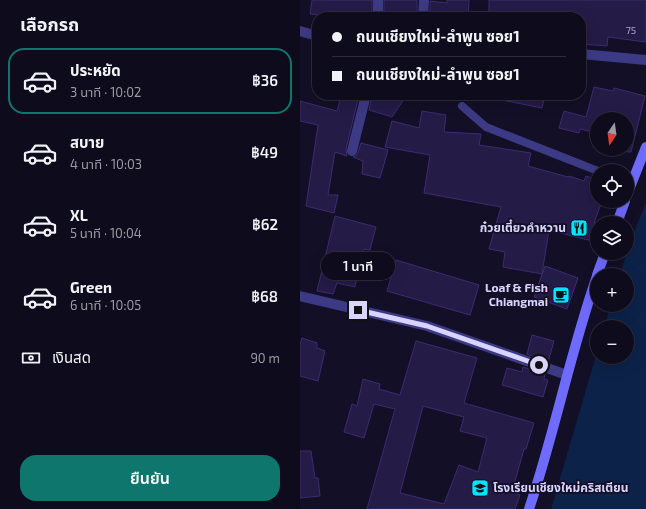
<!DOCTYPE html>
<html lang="th">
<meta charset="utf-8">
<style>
body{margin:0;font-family:"Exo 2","Noto Sans Thai",sans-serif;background:#1c1929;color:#f1f3f6;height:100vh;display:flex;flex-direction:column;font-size:15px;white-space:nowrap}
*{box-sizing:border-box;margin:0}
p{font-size:13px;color:#9b9ba3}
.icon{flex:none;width:22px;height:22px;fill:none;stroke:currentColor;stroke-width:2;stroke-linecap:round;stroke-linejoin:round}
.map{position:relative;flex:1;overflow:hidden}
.side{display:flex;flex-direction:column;background:#0e0b1c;width:300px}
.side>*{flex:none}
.guide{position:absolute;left:12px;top:12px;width:274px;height:88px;border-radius:16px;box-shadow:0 4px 16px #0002,0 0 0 1px #2e2b3b;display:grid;align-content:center;height:88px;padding:0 20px;background:#0e0b1c}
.needle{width:26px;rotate:193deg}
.buttons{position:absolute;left:290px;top:112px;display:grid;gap:8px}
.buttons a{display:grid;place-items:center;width:44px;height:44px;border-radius:50%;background:#0e0b1c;box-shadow:0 4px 16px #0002,0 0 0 1px #2e2b3b;font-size:20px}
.end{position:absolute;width:18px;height:18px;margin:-9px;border:5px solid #d9d4ff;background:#111;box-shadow:0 0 0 2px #111}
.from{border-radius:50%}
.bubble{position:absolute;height:28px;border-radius:14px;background:#0e0b1c;box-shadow:0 4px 16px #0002,0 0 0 1px #2e2b3b;font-size:13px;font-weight:600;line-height:28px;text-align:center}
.guide b{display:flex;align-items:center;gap:14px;height:38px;font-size:15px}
.guide b+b{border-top:1px solid #2e2b3b}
.guide i{width:10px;height:10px;background:#f1f3f6}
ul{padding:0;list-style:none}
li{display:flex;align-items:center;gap:12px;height:66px;margin:0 8px 6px;padding:0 12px;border:2px solid transparent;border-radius:16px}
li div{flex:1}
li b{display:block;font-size:15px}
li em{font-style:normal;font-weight:600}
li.selected{border-color:#0f766e}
li>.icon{width:36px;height:36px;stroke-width:1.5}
h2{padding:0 20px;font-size:18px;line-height:48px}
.pay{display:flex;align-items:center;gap:10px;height:44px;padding:0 20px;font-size:15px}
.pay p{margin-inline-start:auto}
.action{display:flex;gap:8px;margin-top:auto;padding:8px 20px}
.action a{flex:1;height:46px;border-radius:16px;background:#0f766e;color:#fff;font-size:16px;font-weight:600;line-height:46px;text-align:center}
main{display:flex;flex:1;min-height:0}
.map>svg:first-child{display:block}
.water{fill:#0c2248}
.building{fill:#241b47;stroke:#3b2d73;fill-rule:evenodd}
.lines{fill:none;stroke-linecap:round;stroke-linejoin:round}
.lane{stroke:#3d3a85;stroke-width:8}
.street{stroke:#3d3a85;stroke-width:10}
.secondary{stroke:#6f6bff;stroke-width:10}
.route{stroke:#d9d4ff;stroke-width:5}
.labels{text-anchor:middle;stroke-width:3.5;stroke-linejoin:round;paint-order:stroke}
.number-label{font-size:10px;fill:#aca6d1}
.poi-label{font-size:12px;font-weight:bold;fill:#d9d4ff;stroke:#130f26;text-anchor:end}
</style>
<main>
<section class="side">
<h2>เลือกรถ</h2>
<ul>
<li class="selected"><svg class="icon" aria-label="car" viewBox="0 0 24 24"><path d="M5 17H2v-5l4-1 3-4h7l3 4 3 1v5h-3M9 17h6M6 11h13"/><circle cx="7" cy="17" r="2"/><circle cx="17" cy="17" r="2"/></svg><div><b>ประหยัด</b><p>3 นาที · 10:02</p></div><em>฿36</em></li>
<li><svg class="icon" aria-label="car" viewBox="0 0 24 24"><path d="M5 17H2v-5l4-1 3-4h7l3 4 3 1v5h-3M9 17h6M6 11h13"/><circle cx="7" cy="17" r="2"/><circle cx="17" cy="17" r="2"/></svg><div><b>สบาย</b><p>4 นาที · 10:03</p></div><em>฿49</em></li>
<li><svg class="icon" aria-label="car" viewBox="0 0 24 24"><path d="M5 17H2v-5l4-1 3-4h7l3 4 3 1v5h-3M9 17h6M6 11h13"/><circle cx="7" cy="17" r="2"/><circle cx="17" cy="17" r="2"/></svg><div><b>XL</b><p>5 นาที · 10:04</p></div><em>฿62</em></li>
<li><svg class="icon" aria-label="car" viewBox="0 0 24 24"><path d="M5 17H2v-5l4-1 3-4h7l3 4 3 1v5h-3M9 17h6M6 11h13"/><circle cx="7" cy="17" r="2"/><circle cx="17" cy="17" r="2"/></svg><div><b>Green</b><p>6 นาที · 10:05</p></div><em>฿68</em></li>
</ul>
<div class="pay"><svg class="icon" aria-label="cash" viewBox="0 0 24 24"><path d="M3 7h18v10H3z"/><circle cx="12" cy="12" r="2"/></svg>เงินสด<p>90 m</p></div>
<div class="action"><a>ยืนยัน</a></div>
</section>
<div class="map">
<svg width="346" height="509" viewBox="0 0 346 509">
<rect width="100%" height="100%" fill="#130f26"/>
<path class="water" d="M346,203V509H251L297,352V357H327V327H304L311,305H327V275H320L329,244Z"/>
<g class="building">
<path d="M12,0H72V15H68V17H56L34,16L10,14Z"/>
<path d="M84,0H117V17L84,15Z"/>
<path d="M147,0H169L168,17H130V1L147,3Z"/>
<path d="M189,0H346V42L308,37L307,46L281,44V17L237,14V17H189Z"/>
<path d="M294,87L313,91L314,88L345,96L331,152H327V119H297V133L280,129L279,133L259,128L264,111L286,117Z"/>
<path d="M31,95H59L46,149L47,156L35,152L28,195H38L34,213L6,206L18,125L0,121V101L37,111L40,100L30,97Z"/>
<path d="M72,95H88L104,99L92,117L69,110Z"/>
<path d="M203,95H245L242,108L202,100Z"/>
<path d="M122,111L146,115L144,132L181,134L179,145L231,153L228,166L268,177L269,176L284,181L286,176L297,180V201H302L294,223H296L292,241L249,230L242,274L203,267L205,252L189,249L201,207L124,193L130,155L85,147L92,121L119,128Z"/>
<path d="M61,143L88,150L80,178L62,174L63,161L53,157L57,155Z"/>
<path d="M35,216L76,227L70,250L64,249L55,287L37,283L33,294L17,291Z"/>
<path d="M96,260L179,285L170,315L87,291Z"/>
<path d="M245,266L278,278L267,309L234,297Z"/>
<path d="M232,335L254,341L248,362L227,354Z"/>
<path d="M2,338L17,343V348L25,351L18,381L0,376V345Z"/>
<path d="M116,341L177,358L164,403L234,423L226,449H224L212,492L220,495L215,509H67L95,409L74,404L64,438L44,432L52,404L57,406L63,379L80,384L79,389L100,395ZM123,406L164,417L160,431L187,438L178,472L159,465L144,504L100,493Z"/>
<path d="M223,367L245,374L244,379L248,380L243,397L202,385L207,368L222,372Z"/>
<path d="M0,451H11L15,478H18L20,496L0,498Z"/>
</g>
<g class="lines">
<path class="lane" d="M162,106L186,127L298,171"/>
<g class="street">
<path d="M78,17V0"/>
<path d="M123,17L124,0"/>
<path d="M0,31L17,36"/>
<path d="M281,54L346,60"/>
<path d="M52,151L66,95"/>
<path d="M0,296L127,326L267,375"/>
</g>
<g class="secondary">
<path d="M327,195L346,147"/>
<path d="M317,223L325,201"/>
<path d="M297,275L305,253"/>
<path d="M229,509C255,432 270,353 297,276"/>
</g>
</g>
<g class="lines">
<path class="route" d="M58,310L127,326L239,365"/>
</g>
<defs>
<g id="restaurant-square" transform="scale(0.9)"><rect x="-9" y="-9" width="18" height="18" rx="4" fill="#00e5ff" stroke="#130f26"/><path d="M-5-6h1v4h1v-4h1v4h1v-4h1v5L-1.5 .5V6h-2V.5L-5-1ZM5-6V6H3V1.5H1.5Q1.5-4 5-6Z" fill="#111"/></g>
<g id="cafe-square" transform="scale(0.9)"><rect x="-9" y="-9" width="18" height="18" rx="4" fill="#00e5ff" stroke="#130f26"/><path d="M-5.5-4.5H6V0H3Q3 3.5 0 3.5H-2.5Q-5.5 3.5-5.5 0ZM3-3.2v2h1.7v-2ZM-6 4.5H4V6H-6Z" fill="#111"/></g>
<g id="school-square" transform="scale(0.9)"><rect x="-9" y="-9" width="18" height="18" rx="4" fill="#00e5ff" stroke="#130f26"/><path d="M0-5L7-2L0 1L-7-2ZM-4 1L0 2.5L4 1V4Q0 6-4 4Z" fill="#111"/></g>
</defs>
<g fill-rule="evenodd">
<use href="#restaurant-square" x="279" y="228"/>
<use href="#cafe-square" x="261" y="295"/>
<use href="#school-square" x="180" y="488"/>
</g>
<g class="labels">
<g class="number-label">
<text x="331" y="34">75</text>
</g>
<g class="poi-label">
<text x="266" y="232">ก๋วยเตี๋ยวคำหวาน</text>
<text x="248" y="292">Loaf &amp; Fish<tspan x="248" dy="14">Chiangmai</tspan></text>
<text x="193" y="492" text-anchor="start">โรงเรียนเชียงใหม่คริสเตียน</text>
</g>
</g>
</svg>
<div class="buttons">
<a><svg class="needle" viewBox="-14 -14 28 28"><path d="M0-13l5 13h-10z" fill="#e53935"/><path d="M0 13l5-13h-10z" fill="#9b9ba3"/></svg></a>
<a><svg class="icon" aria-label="locate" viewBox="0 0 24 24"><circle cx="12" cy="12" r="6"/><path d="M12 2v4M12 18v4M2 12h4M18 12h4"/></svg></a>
<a><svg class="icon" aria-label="layers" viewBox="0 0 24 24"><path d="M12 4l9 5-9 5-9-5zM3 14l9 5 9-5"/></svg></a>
<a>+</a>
<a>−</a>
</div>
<i class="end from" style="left:239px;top:365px"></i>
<i class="end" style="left:58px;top:310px"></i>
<div class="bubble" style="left:21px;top:252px;width:74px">1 นาที</div>
<div class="guide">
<b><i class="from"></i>ถนนเชียงใหม่-ลำพูน ซอย1</b>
<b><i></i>ถนนเชียงใหม่-ลำพูน ซอย1</b>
</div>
</div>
</main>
